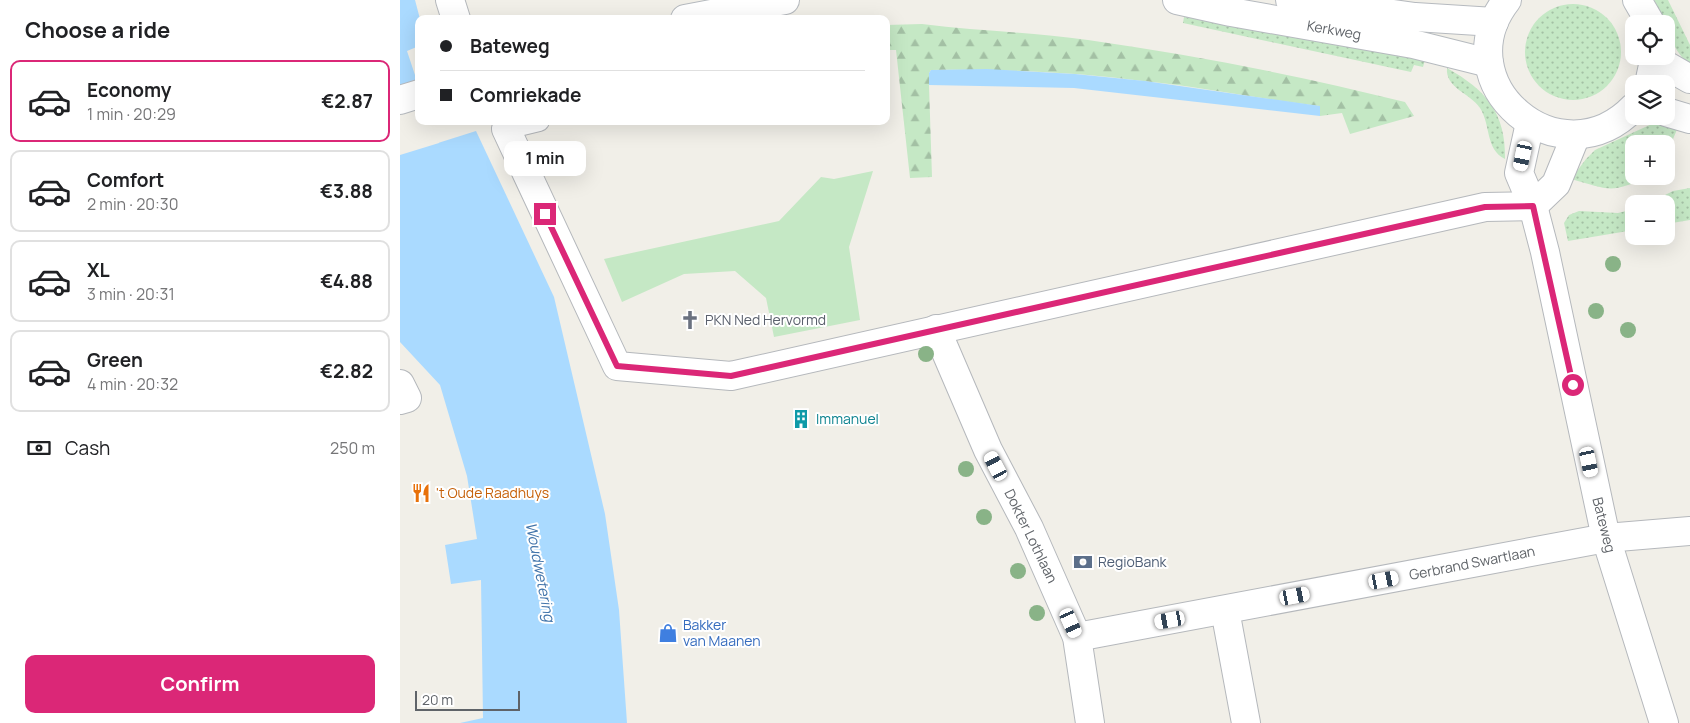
<!DOCTYPE html>
<meta charset="utf-8">
<style>
body{margin:0;font-family:Manrope,sans-serif;background:#f6f6f6;color:#202124;height:100vh;display:flex;flex-direction:column;font-size:19px;white-space:nowrap}
*{box-sizing:border-box;margin:0}
p{font-size:16px;color:#757577}
.icon{flex:none;width:28px;height:28px;fill:none;stroke:currentColor;stroke-width:2;stroke-linecap:round;stroke-linejoin:round}
.map{position:relative;flex:1;overflow:hidden}
.sheet{display:flex;flex-direction:column;background:#fff;width:400px}
.sheet>*{flex:none}
.top-card{position:absolute;left:15px;top:15px;width:475px;height:110px;border-radius:10px;box-shadow:0 5px 20px #0002;display:grid;align-content:center;height:110px;padding:0 25px;background:#fff}
.tools{position:absolute;left:1225px;top:15px;display:grid;gap:10px}
.tools a{display:grid;place-items:center;width:50px;height:50px;border-radius:10px;background:#fff;box-shadow:0 5px 20px #0002;font-size:25px}
.scale{position:absolute;left:15px;bottom:12px;width:105px;box-sizing:border-box;padding-left:5px;border:2px solid #5f6368;border-top:0;font-size:14px;line-height:18px;white-space:nowrap;color:#5f6368;-webkit-text-stroke:4px #fff;paint-order:stroke}
.end{position:absolute;width:22px;height:22px;margin:-11px;border:6px solid #db2777;background:#fff;box-shadow:0 0 0 2px #fff}
.from{border-radius:50%}
.bubble{position:absolute;height:35px;border-radius:10px;background:#fff;box-shadow:0 5px 20px #0002;font-size:16px;font-weight:700;line-height:35px;text-align:center}
.car{position:absolute;width:15px;height:30px;margin:-15px -8px;border-radius:6px;box-shadow:0 0 4px 1px #0007;background:linear-gradient(#fff 24%,#345 0 40%,#fff 0 76%,#345 0 86%,#fff 0)}
.top-card b{display:flex;align-items:center;gap:18px;height:48px;font-size:19px}
.top-card b+b{border-top:1px solid #e0e0e0}
.top-card i{width:12px;height:12px;background:#202124}
ul{padding:0;list-style:none}
li{display:flex;align-items:center;gap:15px;height:82px;margin:0 10px 8px;padding:0 15px;border:2px solid #e0e0e0;border-radius:10px}
li div{flex:1}
li b{display:block;font-size:19px}
li em{font-style:normal;font-weight:700}
li.selected{border-color:#db2777}
li>.icon{width:45px;height:45px;stroke-width:1.5}
h2{padding:0 25px;font-size:22px;line-height:60px}
.pay{display:flex;align-items:center;gap:12px;height:55px;padding:0 25px;font-size:19px}
.pay p{margin-inline-start:auto}
.cta{display:flex;gap:10px;margin-top:auto;padding:10px 25px}
.cta a{flex:1;height:58px;border-radius:10px;background:#db2777;color:#fff;font-size:20px;font-weight:700;line-height:58px;text-align:center}
main{display:flex;flex:1;min-height:0}
.map>svg:first-child{display:block}
.grass{fill:url(#grass-dots)}
.forest{fill:url(#forest-firs)}
.green{fill:#c5e8c5}
.water{fill:#aadaff}
.pier{fill:#f1efe8}
.lines{fill:none;stroke-linecap:round;stroke-linejoin:round}
.service-casing{stroke:#b5b8bc;stroke-width:22}
.minor-casing{stroke:#b5b8bc;stroke-width:30}
.secondary-casing{stroke:#b6babf;stroke-width:30}
.service{stroke:#fff;stroke-width:20}
.minor{stroke:#fff;stroke-width:28}
.secondary{stroke:#fff;stroke-width:28}
.tree{fill:#89b387}
.route{stroke:#db2777;stroke-width:6}
.labels{text-anchor:middle;stroke-width:4;stroke-linejoin:round;paint-order:stroke}
.street-label{font-size:14px;fill:#5f6368;stroke:#fff}
.worship-label{font-size:14px;fill:#5b616d;stroke:#fff;text-anchor:start}
.culture-label{font-size:14px;fill:#0d838f;stroke:#fff;text-anchor:start}
.food-label{font-size:14px;fill:#c56008;stroke:#fff;text-anchor:start}
.service-label{font-size:14px;fill:#4e5e75;stroke:#fff;text-anchor:start}
.shop-label{font-size:14px;fill:#366cbe;stroke:#fff;text-anchor:start}
.water-label{font-size:15px;font-style:italic;fill:#4174aa;stroke:#fff}
</style>
<main>
<section class="sheet">
<h2>Choose a ride</h2>
<ul>
<li class="selected"><svg class="icon" aria-label="car" viewBox="0 0 24 24"><path d="M5 17H2v-5l4-1 3-4h7l3 4 3 1v5h-3M9 17h6M6 11h13"/><circle cx="7" cy="17" r="2"/><circle cx="17" cy="17" r="2"/></svg><div><b>Economy</b><p>1 min · 20:29</p></div><em>€2.87</em></li>
<li><svg class="icon" aria-label="car" viewBox="0 0 24 24"><path d="M5 17H2v-5l4-1 3-4h7l3 4 3 1v5h-3M9 17h6M6 11h13"/><circle cx="7" cy="17" r="2"/><circle cx="17" cy="17" r="2"/></svg><div><b>Comfort</b><p>2 min · 20:30</p></div><em>€3.88</em></li>
<li><svg class="icon" aria-label="car" viewBox="0 0 24 24"><path d="M5 17H2v-5l4-1 3-4h7l3 4 3 1v5h-3M9 17h6M6 11h13"/><circle cx="7" cy="17" r="2"/><circle cx="17" cy="17" r="2"/></svg><div><b>XL</b><p>3 min · 20:31</p></div><em>€4.88</em></li>
<li><svg class="icon" aria-label="car" viewBox="0 0 24 24"><path d="M5 17H2v-5l4-1 3-4h7l3 4 3 1v5h-3M9 17h6M6 11h13"/><circle cx="7" cy="17" r="2"/><circle cx="17" cy="17" r="2"/></svg><div><b>Green</b><p>4 min · 20:32</p></div><em>€2.82</em></li>
</ul>
<div class="pay"><svg class="icon" aria-label="cash" viewBox="0 0 24 24"><path d="M3 7h18v10H3z"/><circle cx="12" cy="12" r="2"/></svg>Cash<p>250 m</p></div>
<div class="cta"><a>Confirm</a></div>
</section>
<div class="map">
<svg width="1290" height="723" viewBox="0 0 1290 723">
<defs>
<pattern id="grass-dots" width="8" height="8" patternUnits="userSpaceOnUse" patternTransform="scale(1.25)"><rect width="8" height="8" fill="#c5e8c5"/><path d="M2 2h.1M6 6h.1" fill="none" stroke="#a3c0a4" stroke-width="1.8" stroke-linecap="round"/></pattern>
<pattern id="forest-firs" width="22" height="20" patternUnits="userSpaceOnUse" patternTransform="scale(1.25)"><rect width="22" height="20" fill="#c5e8c5"/><path d="M5 1l3.5 6h-7zM16 11l3.5 6h-7z" fill="#a3c0a4"/></pattern>
</defs>
<rect width="100%" height="100%" fill="#f1efe8"/>
<g class="grass">
<path d="M1254,0H1268L1290,45V65C1269,48 1267,22 1254,0Z"/>
<circle cx="1173" cy="52" r="48"/>
<path d="M784,17L931,37L1025,60L1023,67L1014,65L1011,72L783,23Z"/>
<path d="M1047,68C1086,90 1106,113 1105,159C1085,149 1091,125 1080,108C1070,93 1045,88 1047,68Z"/>
<path d="M1254,123L1278,127L1266,156V144H1234V176H1248C1211,195 1208,189 1171,179L1186,159L1195,150Z"/>
<path d="M1290,188V220L1266,224V204H1247L1273,191Z"/>
<path d="M1234,209V230L1168,241L1164,223L1169,215L1179,211L1218,213Z"/>
</g>
<path class="forest" d="M522,24C577,31 633,32 688,40C795,55 900,76 1005,102L1014,116L950,134L942,113L920,116L919,106C860,99 802,87 743,81C673,72 602,69 531,70L529,73V85L532,177L510,178L496,50H486V25Z"/>
<path class="green" d="M473,171L449,247L460,320L374,337L366,298L335,271L284,274L222,302L204,259L379,221L421,177L434,179Z"/>
<g class="water">
<path d="M0,0H15L20,19L19,46L7,51L19,87V121H30L38,143L76,131L154,297L205,514L219,610L227,723H60L83,718L81,580L51,584L45,545L77,539L67,476L40,385L0,342Z"/>
<path d="M587,69L675,74L745,81L920,106V116L674,88L529,85V73L531,70Z"/>
</g>
<path class="pier" d="M18,79L19,121H31L39,143L0,155V85Z"/>
<g class="lines">
<g class="service-casing">
<path id="service" d="M106,129L139,121"/>
</g>
<g class="minor-casing">
<g id="minor">
<path d="M50,0L56,19"/>
<path d="M1130,123L1119,173L1133,206L1145,252L1206,538L1264,723"/>
<path d="M106,129L217,366L331,376L1085,207L1133,206"/>
<path d="M1133,206L1156,184L1176,135"/>
<path d="M536,329L588,450L629,528L677,637L690,723"/>
<path d="M0,384L7,398L0,400"/>
<path d="M825,610L846,723"/>
<path d="M677,637L1206,538L1290,531"/>
</g>
</g>
<g class="secondary-casing">
<g id="secondary">
<path d="M777,0L831,12L1013,44L1089,63"/>
<path d="M890,0L1015,17L1094,22"/>
<path d="M1107,0C1042,83 1160,184 1234,107"/>
<path d="M1237,0L1251,24"/>
<path d="M285,19L385,0"/>
<path d="M1255,59L1290,79"/>
<path d="M1249,84L1255,56"/>
<path d="M0,100L19,94"/>
<path d="M1266,112L1290,119"/>
</g>
</g>
<use href="#service" class="service"/>
<use href="#minor" class="minor"/>
<use href="#secondary" class="secondary"/>
</g>
<g class="tree">
<circle cx="1213" cy="264" r="8"/>
<circle cx="1196" cy="311" r="8"/>
<circle cx="1228" cy="330" r="8"/>
<circle cx="526" cy="354" r="8"/>
<circle cx="566" cy="469" r="8"/>
<circle cx="584" cy="517" r="8"/>
<circle cx="618" cy="571" r="8"/>
<circle cx="637" cy="613" r="8"/>
</g>
<g class="lines">
<path class="route" d="M145,214L217,366L331,376L1085,207L1133,206L1173,385"/>
</g>
<defs>
<g id="church-bare" transform="scale(1.5)"><path d="M-1.2-6h2.4v3.5h3.3v2.4h-3.3V6h-2.4V-.1h-3.3v-2.4h3.3Z" fill="#6b7280" stroke="#fff" stroke-width="2.5" paint-order="stroke"/></g>
<g id="building-bare" transform="scale(1.5)"><path d="M-4-6H4V6H1V3H-1V6H-4ZM-2.5-4.3h1.7v1.8h-1.7ZM.8-4.3h1.7v1.8H.8ZM-2.5-1h1.7V.8h-1.7ZM.8-1h1.7V.8H.8Z" fill="#0f9aa8" stroke="#fff" stroke-width="2.5" paint-order="stroke"/></g>
<g id="restaurant-bare" transform="scale(1.5)"><path d="M-5-6h1v4h1v-4h1v4h1v-4h1v5L-1.5 .5V6h-2V.5L-5-1ZM5-6V6H3V1.5H1.5Q1.5-4 5-6Z" fill="#e8710a" stroke="#fff" stroke-width="2.5" paint-order="stroke"/></g>
<g id="bank-bare" transform="scale(1.5)"><path d="M-6-4H6V4H-6ZM0-2.3a2.3 2.3 0 1 0 0 4.6a2.3 2.3 0 1 0 0-4.6Z" fill="#5c6f8a" stroke="#fff" stroke-width="2.5" paint-order="stroke"/></g>
<g id="shop-bare" transform="scale(1.5)"><path d="M-5-2.5h2.3a2.7 3.5 0 0 1 5.4 0H5L5.5 6h-11ZM-1.5-2.5h3a1.5 2.3 0 0 0-3 0Z" fill="#3f7fe0" stroke="#fff" stroke-width="2.5" paint-order="stroke"/></g>
</defs>
<g fill-rule="evenodd">
<use href="#church-bare" x="290" y="320"/>
<use href="#building-bare" x="401" y="419"/>
<use href="#restaurant-bare" x="21" y="493"/>
<use href="#bank-bare" x="683" y="562"/>
<use href="#shop-bare" x="268" y="633"/>
</g>
<g class="labels">
<g class="street-label">
<text transform="translate(934 30) rotate(10)" y="5">Kerkweg</text>
<text transform="translate(1204 525) rotate(76)" y="5">Bateweg</text>
<text transform="translate(631 536) rotate(64)" y="5">Dokter Lothlaan</text>
<text transform="translate(1072 563) rotate(-11)" y="5">Gerbrand Swartlaan</text>
</g>
<g class="worship-label">
<text x="305" y="325">PKN Ned Hervormd</text>
</g>
<g class="culture-label">
<text x="416" y="424">Immanuel</text>
</g>
<g class="food-label">
<text x="36" y="498">'t Oude Raadhuys</text>
</g>
<g class="service-label">
<text x="698" y="567">RegioBank</text>
</g>
<g class="shop-label">
<text x="283" y="630">Bakker<tspan x="283" dy="16">van Maanen</tspan></text>
</g>
<g class="water-label">
<text transform="translate(140 572) rotate(79)" y="5">Woudwetering</text>
</g>
</g>
</svg>
<div class="tools">
<a><svg class="icon" aria-label="locate" viewBox="0 0 24 24"><circle cx="12" cy="12" r="6"/><path d="M12 2v4M12 18v4M2 12h4M18 12h4"/></svg></a>
<a><svg class="icon" aria-label="layers" viewBox="0 0 24 24"><path d="M12 4l9 5-9 5-9-5zM3 14l9 5 9-5"/></svg></a>
<a>+</a>
<a>−</a>
</div>
<div class="scale">20 m</div>
<i class="end from" style="left:1173px;top:385px"></i>
<i class="end" style="left:145px;top:214px"></i>
<div class="bubble" style="left:104px;top:141px;width:82px">1 min</div>
<i class="car" style="left:1123px;top:156px;rotate:192deg"></i>
<i class="car" style="left:1189px;top:462px;rotate:168deg"></i>
<i class="car" style="left:596px;top:466px;rotate:332deg"></i>
<i class="car" style="left:984px;top:580px;rotate:79deg"></i>
<i class="car" style="left:895px;top:596px;rotate:79deg"></i>
<i class="car" style="left:770px;top:620px;rotate:260deg"></i>
<i class="car" style="left:671px;top:623px;rotate:156deg"></i>
<div class="top-card">
<b><i class="from"></i>Bateweg</b>
<b><i></i>Comriekade</b>
</div>
</div>
</main>
